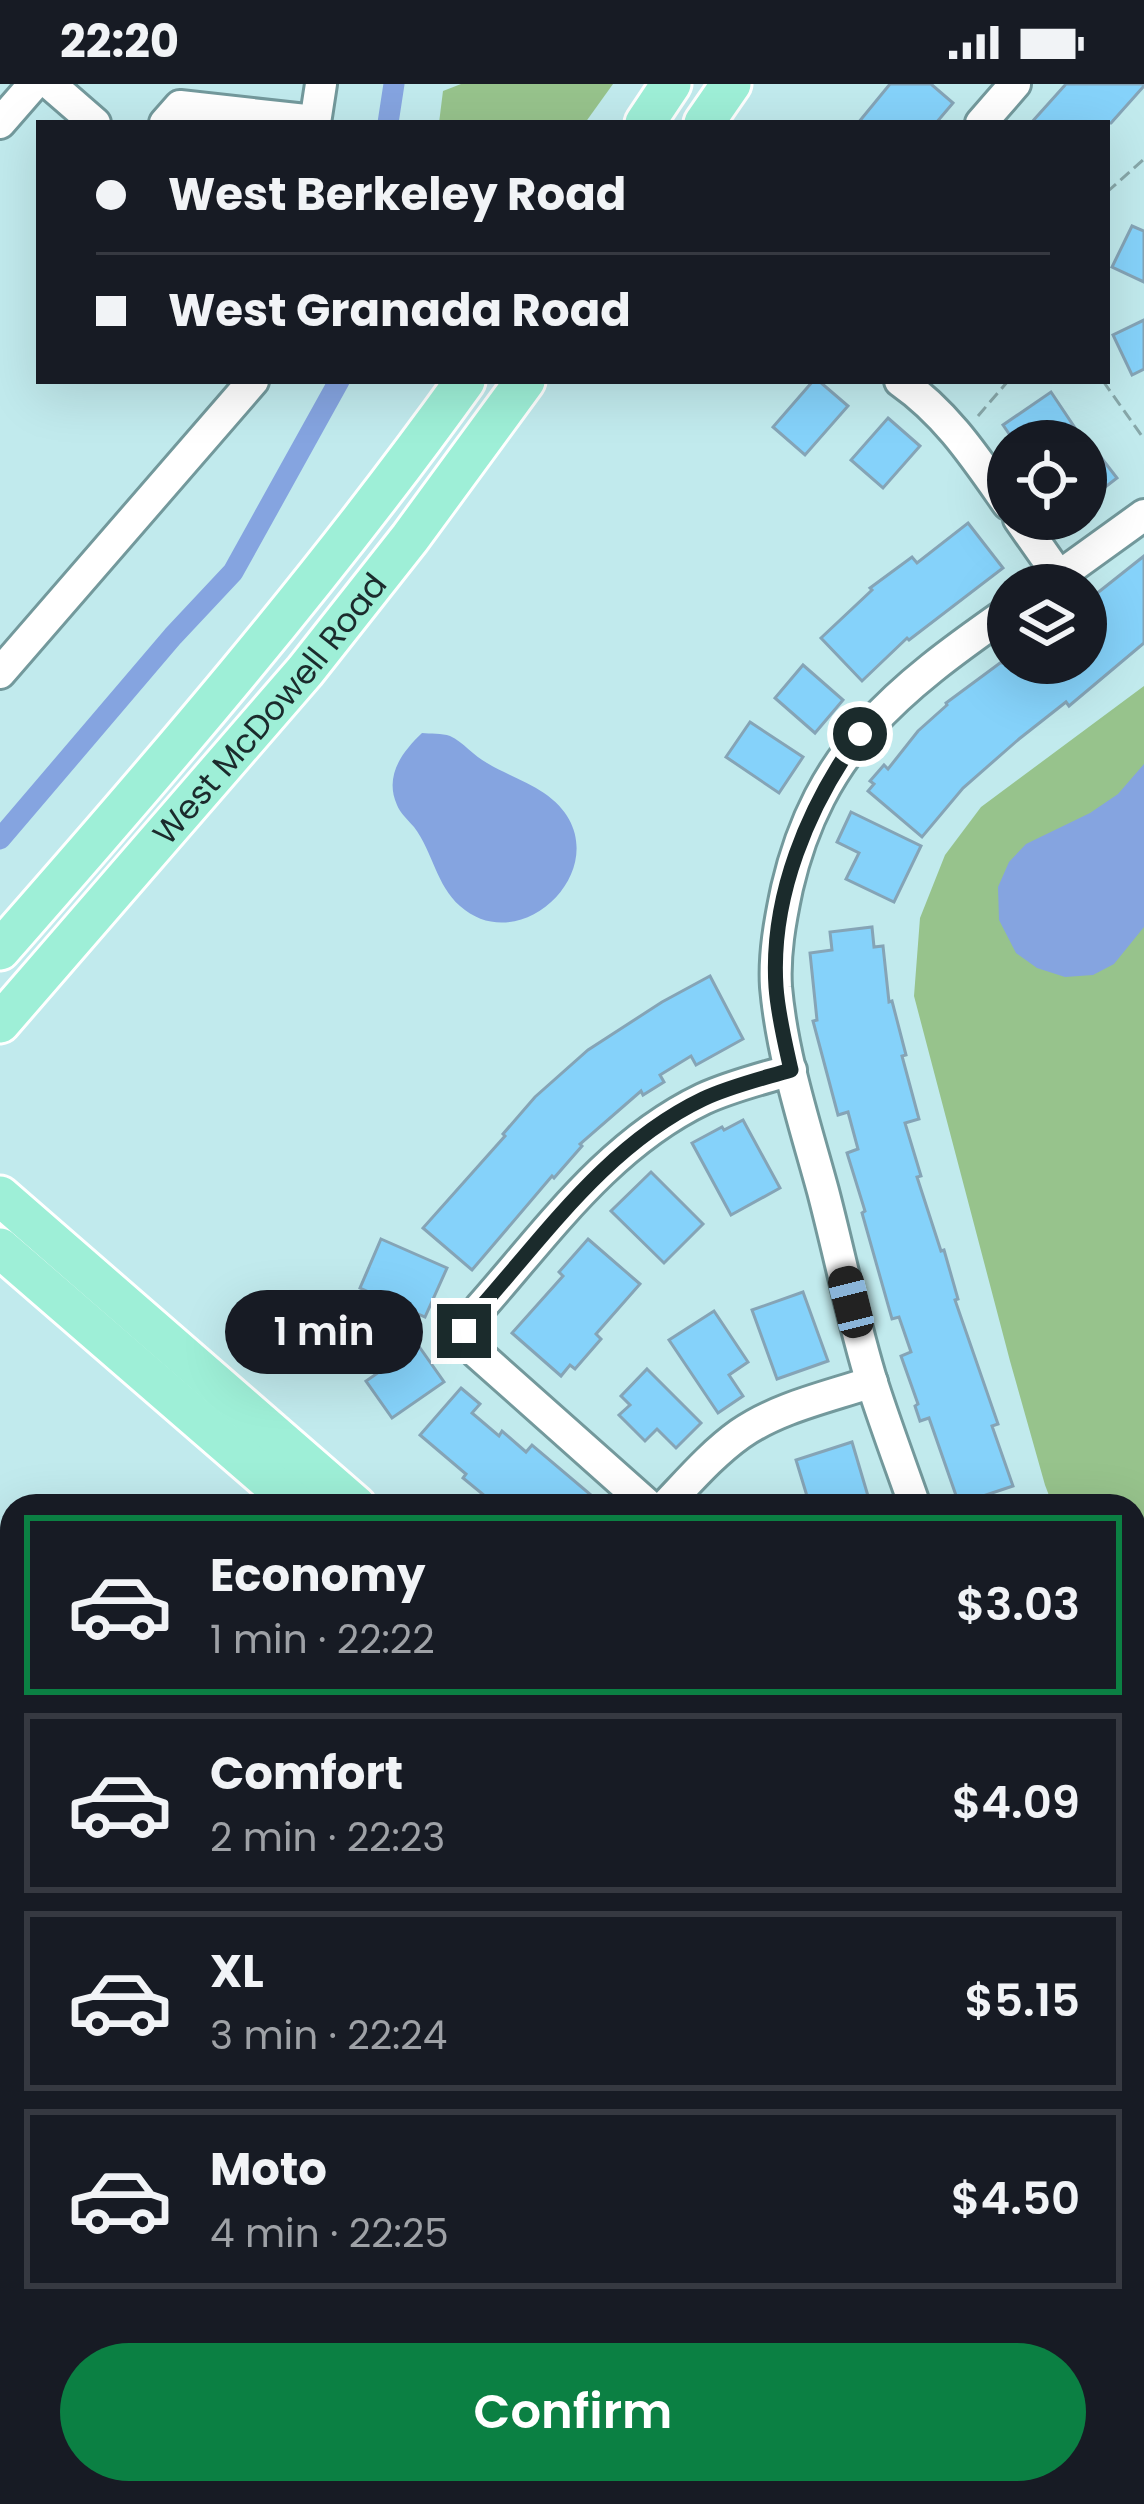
<!DOCTYPE html>
<meta charset="utf-8">
<style>
body{margin:0;font-family:Poppins,sans-serif;background:#20242c;color:#f1f3f6;height:100vh;display:flex;flex-direction:column;font-size:45px;white-space:nowrap}
*{box-sizing:border-box;margin:0}
p{font-size:39px;color:#9ea1a6}
.icon{flex:none;width:66px;height:66px;fill:none;stroke:currentColor;stroke-width:2;stroke-linecap:round;stroke-linejoin:round}
.map{position:relative;flex:1;overflow:hidden}
.drawer{position:absolute;left:0px;top:1410px;width:1146px;height:1011px;display:flex;flex-direction:column;background:#171b24;border-radius:36px 36px 0 0;box-shadow:0 12px 48px #0002}
.drawer>*{flex:none}
.banner{position:absolute;left:36px;top:36px;width:1074px;height:264px;border-radius:0px;box-shadow:0 12px 48px #0002;display:grid;align-content:center;height:264px;padding:0 60px;background:#171b24}
.controls{position:absolute;left:987px;top:336px;display:grid;gap:24px}
.controls a{display:grid;place-items:center;width:120px;height:120px;border-radius:50%;background:#171b24;box-shadow:0 12px 48px #0002;font-size:60px}
.end{position:absolute;width:54px;height:54px;margin:-27px;border:15px solid #1b2b2c;background:#fff;box-shadow:0 0 0 6px #fff}
.from{border-radius:50%}
.bubble{position:absolute;height:84px;border-radius:42px;background:#171b24;box-shadow:0 12px 48px #0002;font-size:39px;font-weight:600;line-height:84px;text-align:center}
.car{position:absolute;width:36px;height:72px;margin:-36px -18px;border-radius:15px;box-shadow:0 0 9px 3px #0007;background:linear-gradient(#222 24%,#8ab4d8 0 40%,#222 0 76%,#8ab4d8 0 86%,#222 0)}
.banner b{display:flex;align-items:center;gap:42px;height:114px;font-size:45px}
.banner b+b{border-top:3px solid #363941}
.banner i{width:30px;height:30px;background:#f1f3f6}
ul{padding:21px 0 0;list-style:none}
li{display:flex;align-items:center;gap:36px;height:180px;margin:0 24px 18px;padding:0 36px;border:6px solid #363941;border-radius:0px}
li div{flex:1}
li b{display:block;font-size:45px}
li em{font-style:normal;font-weight:600}
li.active{border-color:#0b8043}
li>.icon{width:108px;height:108px;stroke-width:1.5}
.primary-button{display:flex;gap:24px;margin-top:auto;padding:24px 60px}
.primary-button a{flex:1;height:138px;border-radius:72px;background:#0b8043;color:#fff;font-size:48px;font-weight:600;line-height:138px;text-align:center}
.status{display:flex;justify-content:space-between;align-items:center;height:84px;padding:0 60px;background:#171b24;direction:ltr}
.status svg{height:33px;fill:currentColor}
.map>svg:first-child{display:block}
.green{fill:#97c38c}
.water{fill:#85a4e0}
.lines{fill:none;stroke-linecap:round;stroke-linejoin:round}
.canal{stroke:#85a4e0;stroke-width:21}
.building{fill:#85d2fa;stroke:#85a4b6;stroke-width:3}
.minor-casing{stroke:#73999c;stroke-width:36}
.major-casing{stroke:#fff;stroke-width:45}
.path{stroke:#87a7a9;stroke-width:3;stroke-dasharray:12 6;stroke-linecap:butt}
.minor{stroke:#fff;stroke-width:30}
.major{stroke:#9eefd7;stroke-width:39}
.route{stroke:#1b2b2c;stroke-width:15}
.labels{text-anchor:middle;stroke-width:12;stroke-linejoin:round;paint-order:stroke}
.street-label{font-size:33px;fill:#1b2b2c;stroke:#fff}
</style>
<div class="status"><b>22:20</b><svg viewBox="0 0 49 12"><path d="M0 12V9h3v3zM5 12V6h3v6zM10 12V3h3v9zM15 12V0h3v12zM26 1h20v11H26zM47 4h2v5h-2z"/></svg></div>
<div class="map">
<svg width="1144" height="2420" viewBox="0 0 1144 2420">
<rect width="100%" height="100%" fill="#c1eaed"/>
<g class="green">
<path d="M461,0H613L585,39H439L443,7Z"/>
<path d="M1144,602V1618L1134,1599V1422H1053L1045,1401L1010,1277L914,912L920,834L945,771L981,723Z"/>
</g>
<g class="water">
<path d="M422,649C430,650 442,649 450,652C463,658 474,672 487,679C505,690 527,697 544,709C630,768 526,881 460,822C436,801 433,768 414,743C409,737 400,729 397,721C384,692 402,668 422,649Z"/>
<path d="M1144,680V843L1114,880L1093,891L1065,893L1037,884L1016,869L999,836L998,803L1009,778L1026,760L1090,729L1118,710Z"/>
</g>
<g class="lines">
<g class="canal">
<path d="M388,39L394,0"/>
<path d="M0,755L173,552L233,488L339,297"/>
</g>
</g>
<g class="building">
<path d="M890,0H931L953,19L936,39H858Z"/>
<path d="M1066,0H1144V2L1111,39H1031Z"/>
<path d="M1132,142L1144,147V198L1112,183Z"/>
<path d="M1144,236V285L1132,291L1113,251Z"/>
<path d="M813,297H819L848,322L805,371L773,343Z"/>
<path d="M1051,308L1075,344L1057,357H1014L1003,341Z"/>
<path d="M888,334L920,362L883,404L851,376Z"/>
<path d="M1086,354L1117,394L1086,418Z"/>
<path d="M968,439L1003,484L909,556L907,554L862,597L821,554L872,506L870,504L912,473L917,479Z"/>
<path d="M1144,472V559L1069,622L1066,618L1019,655L963,704L922,753L868,707L874,700L870,697L884,681L888,685L918,647L947,621L946,619L1000,579H1086V518Z"/>
<path d="M803,581L843,616L815,649L775,614Z"/>
<path d="M750,638L803,673L779,709L726,673Z"/>
<path d="M851,728L921,762L894,818L846,795L859,769L837,758Z"/>
<path d="M872,843L874,863L883,862L889,918L892,917L906,971L902,972L919,1035L905,1039L921,1092L917,1093L941,1167L944,1166L958,1215L955,1216L998,1340L992,1342L1013,1402L959,1420L929,1334L920,1337L915,1322L918,1320L901,1272L911,1268L899,1233L892,1235L862,1129L865,1127L847,1069L858,1065L848,1028L838,1031L813,937L817,936L810,869L832,866L830,848Z"/>
<path d="M710,892L743,955L696,981L691,972L660,991L664,998L643,1011L641,1007L580,1060L582,1062L554,1094L552,1092L472,1186L423,1144L505,1052L503,1050L535,1013L588,966L662,918Z"/>
<path d="M743,1036L780,1104L731,1131L692,1059L722,1043L724,1046Z"/>
<path d="M651,1088L703,1140L664,1179L611,1127Z"/>
<path d="M381,1155L447,1184L425,1233L360,1204Z"/>
<path d="M588,1155L640,1200L596,1250L601,1255L575,1285L570,1281L561,1292L512,1249L563,1192L559,1188Z"/>
<path d="M803,1208L828,1277L777,1295L752,1226Z"/>
<path d="M714,1227L748,1278L729,1291L743,1312L718,1329L669,1256Z"/>
<path d="M418,1261L444,1298L392,1334L366,1297Z"/>
<path d="M647,1285L701,1339L676,1364L657,1345L645,1357L619,1331L630,1321L621,1312Z"/>
<path d="M461,1304L480,1320L472,1329L499,1352L502,1347L526,1368L532,1361L604,1422H497L463,1394L466,1390L420,1351Z"/>
<path d="M852,1358L871,1422H810L796,1376Z"/>
</g>
<g class="lines">
<g class="minor-casing">
<g id="minor">
<path d="M50,0L95,39"/>
<path d="M0,39L34,0"/>
<path d="M165,39L180,22L315,37"/>
<path d="M315,39L321,0"/>
<path d="M981,39L1015,0"/>
<path d="M900,297C947,330 975,373 1008,420"/>
<path d="M1019,435L1059,492"/>
<path d="M1047,501L1144,431"/>
<path d="M0,589L253,297"/>
<path d="M649,1422L476,1268L464,1247L481,1223C548,1147 609,1060 703,1015C731,1002 761,995 791,986"/>
<path d="M665,1422C689,1397 712,1370 740,1350C779,1323 828,1313 872,1298"/>
<path d="M915,1422C901,1382 886,1342 873,1302C853,1238 840,1172 823,1107C805,1041 782,972 776,903C774,870 780,837 787,804C819,666 898,605 1008,528"/>
<path d="M1134,1854L1144,1869"/>
<path d="M0,2053L12,2039"/>
<path d="M999,2409L1005,2420"/>
<path d="M65,2420L75,2409"/>
<path d="M463,2420L473,2409"/>
<path d="M867,2420L877,2409"/>
</g>
</g>
<g class="major-casing">
<g id="major">
<path d="M645,39L671,0"/>
<path d="M704,39L731,0"/>
<path d="M0,866C162,682 322,496 465,297"/>
<path id="s1" d="M0,939L305,587L410,454L525,297"/>
<path d="M0,1112L356,1422"/>
<path d="M0,1164L298,1422"/>
<path d="M1134,2168L1144,2183"/>
<path d="M1134,2240L1144,2256"/>
</g>
</g>
<g class="path">
<path d="M1107,108L1144,75"/>
<path d="M1103,297L1144,355"/>
<path d="M978,332L1008,297"/>
</g>
<use href="#minor" class="minor"/>
<use href="#major" class="major"/>
</g>
<g class="lines">
<path class="route" d="M464,1247L481,1223C548,1147 609,1060 703,1015C731,1002 761,995 791,986C785,959 778,931 776,903C770,813 808,722 860,650"/>
</g>
<g class="labels">
<g class="street-label">
<text dy="12" stroke="none"><textPath href="#s1" startOffset="414">West McDowell Road</textPath></text>
</g>
</g>
</svg>
<div class="controls">
<a><svg class="icon" aria-label="locate" viewBox="0 0 24 24"><circle cx="12" cy="12" r="6"/><path d="M12 2v4M12 18v4M2 12h4M18 12h4"/></svg></a>
<a><svg class="icon" aria-label="layers" viewBox="0 0 24 24"><path d="M12 4l9 5-9 5-9-5zM3 14l9 5 9-5"/></svg></a>
</div>
<i class="end from" style="left:860px;top:650px"></i>
<i class="end" style="left:464px;top:1247px"></i>
<div class="bubble" style="left:225px;top:1206px;width:198px">1 min</div>
<i class="car" style="left:851px;top:1218px;rotate:346deg"></i>
<div class="banner">
<b><i class="from"></i>West Berkeley Road</b>
<b><i></i>West Granada Road</b>
</div>
<section class="drawer">
<ul>
<li class="active"><svg class="icon" aria-label="car" viewBox="0 0 24 24"><path d="M5 17H2v-5l4-1 3-4h7l3 4 3 1v5h-3M9 17h6M6 11h13"/><circle cx="7" cy="17" r="2"/><circle cx="17" cy="17" r="2"/></svg><div><b>Economy</b><p>1 min · 22:22</p></div><em>$3.03</em></li>
<li><svg class="icon" aria-label="car" viewBox="0 0 24 24"><path d="M5 17H2v-5l4-1 3-4h7l3 4 3 1v5h-3M9 17h6M6 11h13"/><circle cx="7" cy="17" r="2"/><circle cx="17" cy="17" r="2"/></svg><div><b>Comfort</b><p>2 min · 22:23</p></div><em>$4.09</em></li>
<li><svg class="icon" aria-label="car" viewBox="0 0 24 24"><path d="M5 17H2v-5l4-1 3-4h7l3 4 3 1v5h-3M9 17h6M6 11h13"/><circle cx="7" cy="17" r="2"/><circle cx="17" cy="17" r="2"/></svg><div><b>XL</b><p>3 min · 22:24</p></div><em>$5.15</em></li>
<li><svg class="icon" aria-label="car" viewBox="0 0 24 24"><path d="M5 17H2v-5l4-1 3-4h7l3 4 3 1v5h-3M9 17h6M6 11h13"/><circle cx="7" cy="17" r="2"/><circle cx="17" cy="17" r="2"/></svg><div><b>Moto</b><p>4 min · 22:25</p></div><em>$4.50</em></li>
</ul>
<div class="primary-button"><a>Confirm</a></div>
</section>
</div>
